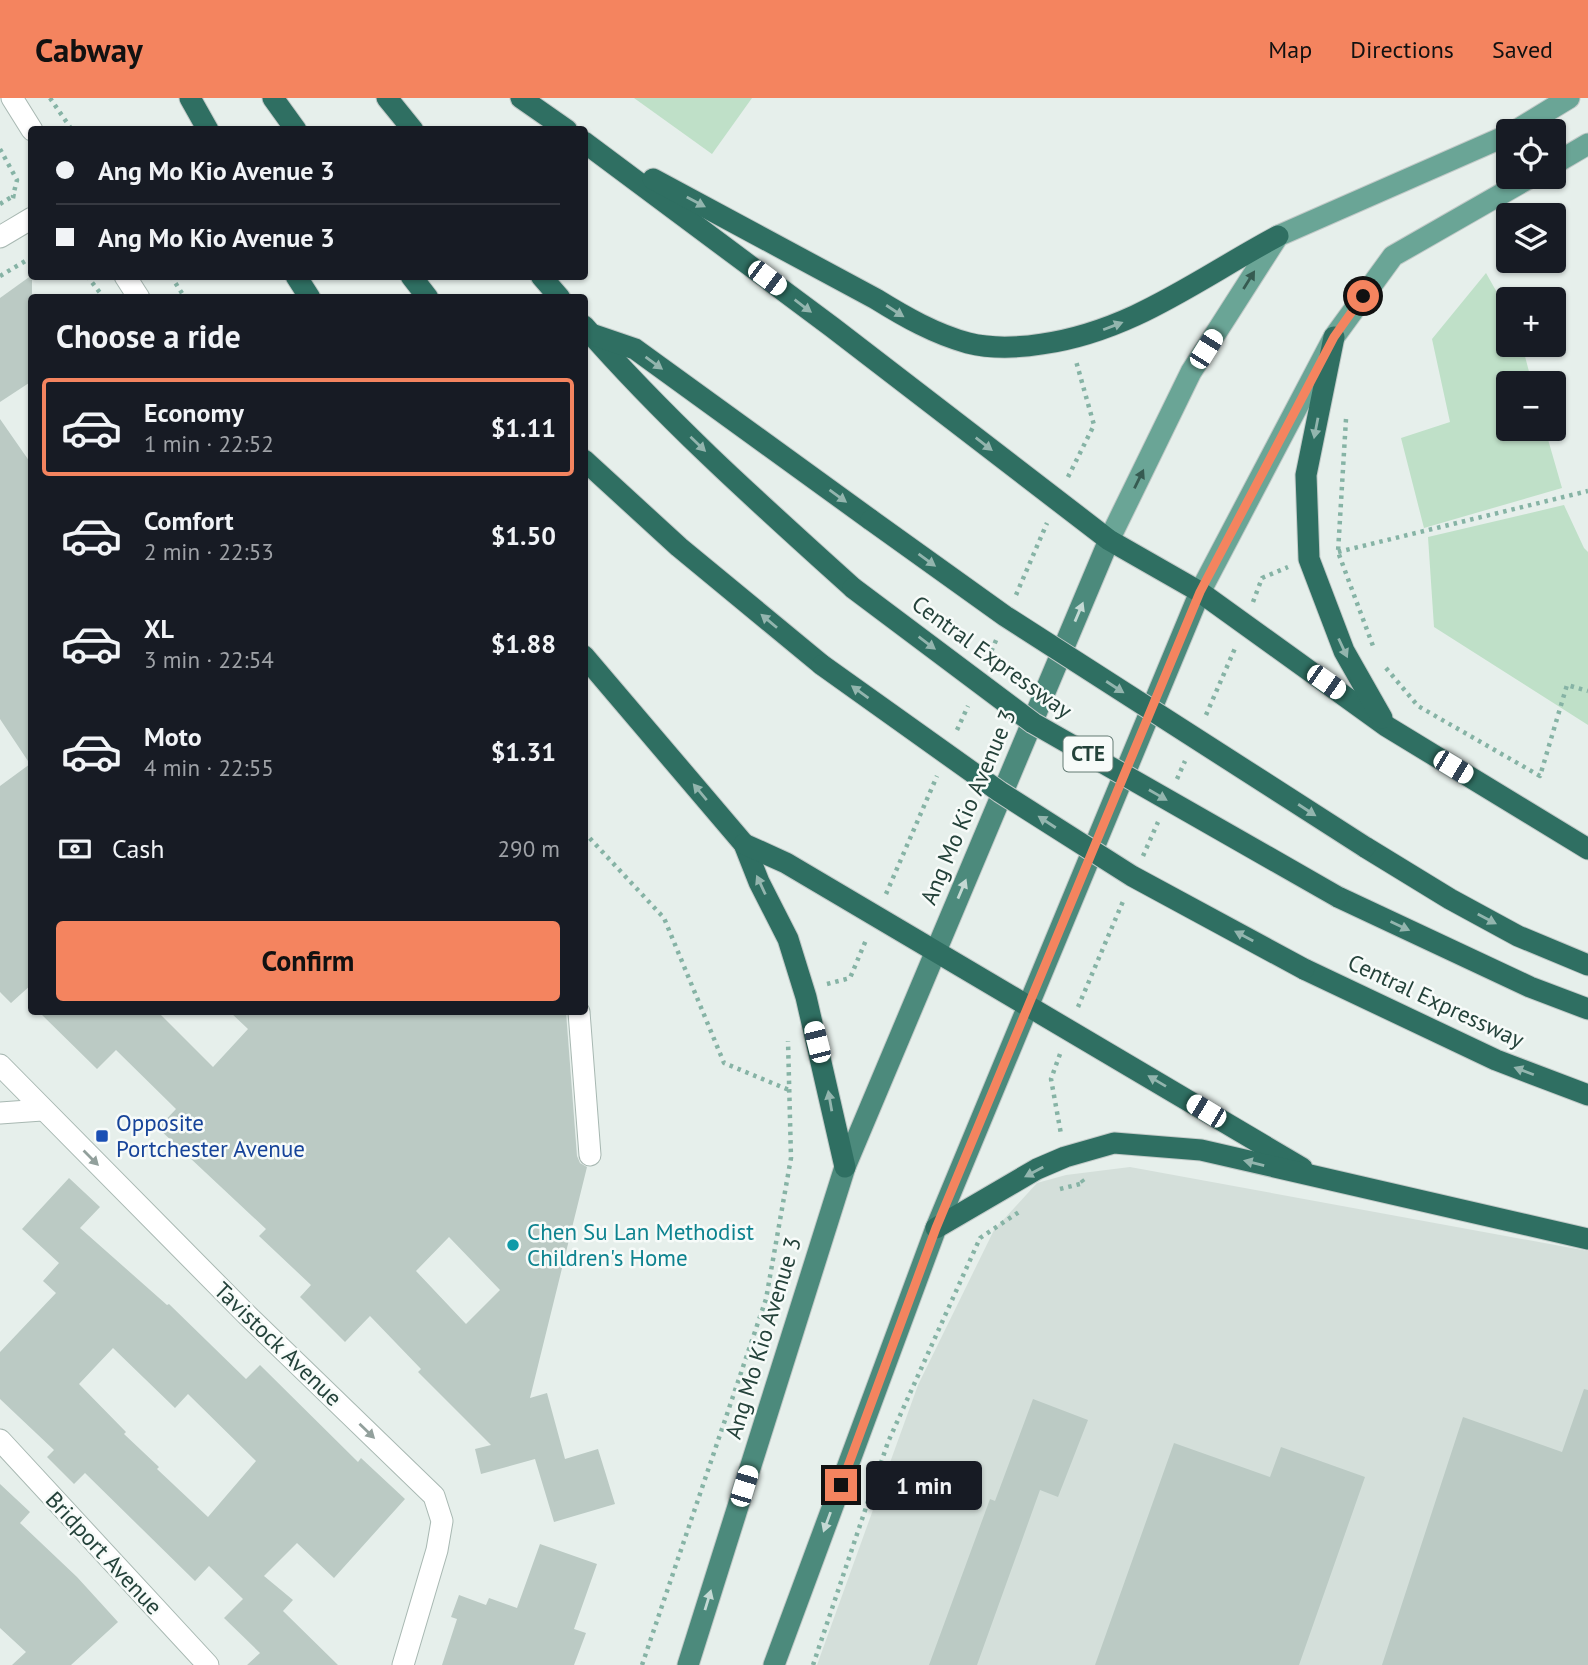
<!DOCTYPE html>
<meta charset="utf-8">
<style>
body{margin:0;font-family:"PT Sans",sans-serif;background:#20242c;color:#f1f3f6;height:100vh;display:flex;flex-direction:column;font-size:26px;white-space:nowrap}
*{box-sizing:border-box;margin:0}
p{font-size:23px;color:#9ea1a6}
.icon{flex:none;width:38px;height:38px;fill:none;stroke:currentColor;stroke-width:2;stroke-linecap:round;stroke-linejoin:round}
.map{position:relative;flex:1;overflow:hidden}
.sheet{position:absolute;left:28px;top:196px;width:560px;height:721px;display:flex;flex-direction:column;background:#171b24;border-radius:7px;box-shadow:0 2px 5px #0004}
.sheet>*{flex:none}
.banner{position:absolute;left:28px;top:28px;width:560px;height:154px;border-radius:7px;box-shadow:0 2px 5px #0004;display:grid;align-content:center;height:154px;padding:0 28px;background:#171b24}
.tools{position:absolute;left:1496px;top:21px;display:grid;gap:14px}
.tools a{display:grid;place-items:center;width:70px;height:70px;border-radius:7px;background:#171b24;box-shadow:0 2px 5px #0004;font-size:35px}
.end{position:absolute;width:32px;height:32px;margin:-16px;border:9px solid #f4845f;background:#111;box-shadow:0 0 0 4px #111}
.from{border-radius:50%}
.bubble{position:absolute;height:49px;border-radius:7px;background:#171b24;box-shadow:0 2px 5px #0004;font-size:23px;font-weight:700;line-height:49px;text-align:center}
.car{position:absolute;width:21px;height:42px;margin:-21px -10px;border-radius:9px;box-shadow:0 0 5px 2px #0007;background:linear-gradient(#fff 24%,#345 0 40%,#fff 0 76%,#345 0 86%,#fff 0)}
.banner b{display:flex;align-items:center;gap:24px;height:66px;font-size:26px}
.banner b+b{border-top:2px solid #363941}
.banner i{width:18px;height:18px;background:#f1f3f6}
ul{padding:0;list-style:none}
li{display:flex;align-items:center;gap:21px;height:98px;margin:0 14px 10px;padding:0 14px;border:4px solid transparent;border-radius:7px}
li div{flex:1}
li b{display:block;font-size:26px}
li em{font-style:normal;font-weight:700}
li.selected{border-color:#f4845f}
li>.icon{width:63px;height:63px;stroke-width:1.5}
h2{padding:0 28px;font-size:32px;line-height:84px}
.pay{display:flex;align-items:center;gap:18px;height:77px;padding:0 28px;font-size:26px}
.pay p{margin-inline-start:auto}
.action{display:flex;gap:14px;margin-top:auto;padding:14px 28px}
.action a{flex:1;height:80px;border-radius:7px;background:#f4845f;color:#111;font-size:28px;font-weight:700;line-height:80px;text-align:center}
header{display:flex;align-items:center;gap:42px;box-sizing:border-box;height:98px;padding:0 35px;background:#f4845f;color:#111}
header strong{font-size:33px}
nav{display:flex;gap:38px;margin-inline-start:auto;font-size:24px}
.map>svg:first-child{display:block}
.built{fill:#d4dfda}
.green{fill:#bfe0c8}
.building{fill:#bbcac4;fill-rule:evenodd}
.lines{fill:none;stroke-linecap:round;stroke-linejoin:round}
.minor-casing{stroke:#a8b8b2;stroke-width:23}
.primary-casing{stroke:#c2cac8;stroke-width:23}
.trunk-casing{stroke:#c2cac8;stroke-width:23}
.motorway-casing{stroke:#c2cac8;stroke-width:23}
.path{stroke:#86b3a5;stroke-width:4.5;stroke-dasharray:3.5 5;stroke-linecap:butt}
.minor{stroke:#fff;stroke-width:21}
.primary{stroke:#6aa596;stroke-width:21}
.trunk{stroke:#4c8a7c;stroke-width:21}
.motorway{stroke:#2f6f62;stroke-width:21}
.motorway-bridge-casing{stroke:#c2cac8;stroke-width:23;stroke-linecap:butt}
.motorway-bridge{stroke:#2f6f62;stroke-width:21}
.oneway{fill:#93b5ae}
.oneway2{fill:#365b51}
.oneway3{fill:#c4d9d4}
.oneway4{fill:#92a09c}
.route{stroke:#f4845f;stroke-width:9}
.transit-dot{fill:#1a4fb4;stroke:#f7fbf9;stroke-width:2.5}
.culture-dot{fill:#0f9aa8;stroke:#f7fbf9;stroke-width:2.5}
.labels{text-anchor:middle;stroke-width:5;stroke-linejoin:round;paint-order:stroke}
.shield{fill:#f7fbf9;stroke:#637a73;stroke-width:2}
.shield-label{font-size:21px;font-weight:bold;fill:#24423a}
.street-label{font-size:23px;fill:#24423a;stroke:#f7fbf9}
.transit-label{font-size:23px;fill:#164399;stroke:#f7fbf9;text-anchor:start}
.culture-label{font-size:23px;fill:#0d838f;stroke:#f7fbf9;text-anchor:start}
</style>
<header>
<strong>Cabway</strong>
<nav><a>Map</a><a>Directions</a><a>Saved</a></nav>
</header>
<div class="map">
<svg width="1588" height="1567" viewBox="0 0 1588 1567">
<rect width="100%" height="100%" fill="#e6efeb"/>
<path class="built" d="M1130,1069L1588,1153V1567H817L918,1287L994,1132L1037,1085L1066,1077Z"/>
<g class="green">
<path d="M634,0H752L712,56Z"/>
<path d="M1486,175L1508,214V247H1522L1532,285H1508V331H1545L1562,390L1424,430L1401,340L1450,324L1432,241Z"/>
<path d="M1564,407L1584,450L1588,454V627L1434,529L1428,439Z"/>
</g>
<g class="building">
<path d="M32,177V283L0,304V200Z"/>
<path d="M0,321L32,367V886L11,905L0,894V688L30,666L0,621Z"/>
<path d="M39,914H158L213,969L248,931L230,914H566L577,1058L580,1065L587,1069L530,1300L547,1295L565,1361L598,1351L615,1406L554,1424L535,1361L481,1376L475,1351L491,1347L418,1274L421,1271L370,1218L345,1244L300,1199L311,1187L259,1138L266,1131L158,1030L176,1011L116,952L97,971ZM449,1139L500,1192L466,1226L416,1173Z"/>
<path d="M69,1080L100,1109L80,1130L167,1207L169,1206L246,1281L260,1267L358,1364L361,1360L405,1401L334,1480L297,1445L264,1478L293,1502L283,1513L338,1567H247L260,1555L224,1520L243,1501L209,1468L195,1483L85,1375L74,1386L47,1359L54,1352L0,1301V1254L56,1195L43,1183L59,1165L22,1131ZM113,1250L175,1310L188,1296L256,1363L208,1419L157,1371L159,1369L124,1336L126,1334L79,1286Z"/>
<path d="M1584,1291L1588,1292V1567H1382L1463,1319L1562,1354Z"/>
<path d="M1033,1301L1088,1322L1058,1399L1040,1392L977,1567H929L990,1401L995,1403Z"/>
<path d="M1174,1345L1270,1379L1281,1349L1365,1379L1299,1567H1095Z"/>
<path d="M0,1386L30,1414L20,1425L77,1479L118,1524L71,1567H12L26,1554L0,1530Z"/>
<path d="M540,1446L597,1466L574,1531L586,1535L574,1567H442L457,1521L451,1519L459,1497L486,1507L489,1500L517,1510Z"/>
</g>
<g class="lines">
<g class="minor-casing">
<g id="minor">
<path d="M12,0L32,32"/>
<path d="M0,139L32,120"/>
<path d="M125,178L139,200"/>
<path d="M579,914L590,1057"/>
<path d="M0,967L247,1217L434,1398L442,1423L437,1452L403,1567"/>
<path d="M0,1015L42,1012"/>
<path d="M0,1342L208,1567"/>
</g>
</g>
<g class="primary-casing">
<g id="primary">
<path d="M1515,33L1569,0"/>
<path d="M1554,66L1588,46"/>
<path d="M1109,442L1191,274L1278,138L1508,37"/>
<path d="M1200,494L1334,239L1393,158L1531,79"/>
</g>
</g>
<g class="trunk-casing">
<g id="trunk">
<path d="M688,1567L845,1069L1109,442"/>
<path d="M774,1567L936,1130L1200,494"/>
</g>
</g>
<g class="motorway-casing">
<g id="motorway">
<path d="M190,0L208,32"/>
<path d="M273,0L296,32"/>
<path d="M387,0L413,32"/>
<path d="M521,0L567,32"/>
<path d="M584,44L832,229L1109,442L1200,494L1386,628L1588,751"/>
<path d="M653,81L876,201C905,219 935,236 968,245C992,251 1017,250 1042,246C1133,233 1199,180 1278,138"/>
<path d="M296,178L310,200"/>
<path d="M411,178L428,200"/>
<path d="M541,178L560,200"/>
<path d="M584,228C667,323 760,406 853,490"/>
<path d="M594,237L635,251L871,422"/>
<path d="M1334,239L1306,377L1309,461L1344,553L1382,620"/>
<path d="M584,362L679,449L822,567"/>
<path d="M584,558L744,746L759,784L788,841L806,899L845,1069"/>
<path d="M744,746L786,765L1302,1070"/>
<path d="M1365,749L1450,801L1518,838L1588,867"/>
<path d="M1338,799L1530,889L1588,911"/>
<path d="M1304,871L1496,962L1588,997"/>
<path d="M936,1130L1037,1071L1065,1059L1114,1045L1201,1052L1588,1141"/>
</g>
</g>
<g class="path">
<path d="M50,0L72,32"/>
<path d="M0,51L17,82L13,98L19,99"/>
<path d="M0,106L13,98"/>
<path d="M0,178L32,159"/>
<path d="M87,178L104,200"/>
<path d="M171,178L185,200"/>
<path d="M1346,321L1338,454L1373,548"/>
<path d="M1068,379L1094,327L1076,263"/>
<path d="M1338,454L1588,393"/>
<path d="M1016,497L1047,425"/>
<path d="M1253,504L1262,480L1288,469"/>
<path d="M988,561L997,540"/>
<path d="M1386,570L1418,608L1540,678L1567,587L1588,593"/>
<path d="M1206,617L1236,548"/>
<path d="M957,632L968,608"/>
<path d="M1177,681L1185,663"/>
<path d="M584,734L664,820L724,965L789,992"/>
<path d="M1143,758L1158,724"/>
<path d="M886,796L937,678"/>
<path d="M827,886L850,880L866,842"/>
<path d="M1078,909L1124,801"/>
<path d="M1060,956L1051,981L1061,1036"/>
<path d="M1060,1091L1084,1085L1081,1081"/>
<path d="M642,1567L766,1201L791,1060L788,943"/>
<path d="M813,1567L888,1344L980,1140L1019,1114"/>
</g>
<use href="#minor" class="minor"/>
<use href="#primary" class="primary"/>
<use href="#trunk" class="trunk"/>
<use href="#motorway" class="motorway"/>
<g class="motorway-bridge-casing">
<g id="motorway-bridge">
<path d="M871,422L1005,518L1365,749"/>
<path d="M853,490L1033,625L1338,799"/>
<path d="M822,567L1000,694L1132,778L1304,871"/>
</g>
</g>
<use href="#motorway-bridge" class="motorway-bridge"/>
</g>
<defs><path id="oneway-solid" d="M-6-.8H1V-3.2L6.5 0L1 3.2V.8H-6Z" transform="scale(1.75)"/></defs>
<g class="oneway">
<use href="#oneway-solid" transform="translate(696 104) rotate(28)"/>
<use href="#oneway-solid" transform="translate(803 208) rotate(37)"/>
<use href="#oneway-solid" transform="translate(895 213) rotate(33)"/>
<use href="#oneway-solid" transform="translate(1113 228) rotate(-21)"/>
<use href="#oneway-solid" transform="translate(654 265) rotate(36)"/>
<use href="#oneway-solid" transform="translate(1316 330) rotate(101)"/>
<use href="#oneway-solid" transform="translate(698 346) rotate(44)"/>
<use href="#oneway-solid" transform="translate(984 346) rotate(38)"/>
<use href="#oneway-solid" transform="translate(838 398) rotate(36)"/>
<use href="#oneway-solid" transform="translate(927 462) rotate(36)"/>
<use href="#oneway-solid" transform="translate(769 523) rotate(-140)"/>
<use href="#oneway-solid" transform="translate(927 545) rotate(37)"/>
<use href="#oneway-solid" transform="translate(1343 550) rotate(65)"/>
<use href="#oneway-solid" transform="translate(1115 589) rotate(33)"/>
<use href="#oneway-solid" transform="translate(860 594) rotate(-144)"/>
<use href="#oneway-solid" transform="translate(700 694) rotate(-130)"/>
<use href="#oneway-solid" transform="translate(1158 697) rotate(30)"/>
<use href="#oneway-solid" transform="translate(1307 712) rotate(33)"/>
<use href="#oneway-solid" transform="translate(1047 724) rotate(-147)"/>
<use href="#oneway-solid" transform="translate(761 787) rotate(-115)"/>
<use href="#oneway-solid" transform="translate(1487 821) rotate(28)"/>
<use href="#oneway-solid" transform="translate(1400 828) rotate(25)"/>
<use href="#oneway-solid" transform="translate(1244 838) rotate(-152)"/>
<use href="#oneway-solid" transform="translate(1524 973) rotate(-159)"/>
<use href="#oneway-solid" transform="translate(1157 983) rotate(-149)"/>
<use href="#oneway-solid" transform="translate(830 1003) rotate(-100)"/>
<use href="#oneway-solid" transform="translate(1254 1065) rotate(-166)"/>
<use href="#oneway-solid" transform="translate(1034 1074) rotate(152)"/>
</g>
<g class="oneway2">
<use href="#oneway-solid" transform="translate(1249 182) rotate(-58)"/>
<use href="#oneway-solid" transform="translate(1139 381) rotate(-64)"/>
</g>
<g class="oneway3">
<use href="#oneway-solid" transform="translate(1079 514) rotate(-67)"/>
<use href="#oneway-solid" transform="translate(962 791) rotate(-67)"/>
<use href="#oneway-solid" transform="translate(827 1424) rotate(110)"/>
<use href="#oneway-solid" transform="translate(708 1502) rotate(-73)"/>
</g>
<g class="oneway4">
<use href="#oneway-solid" transform="translate(91 1060) rotate(45)"/>
<use href="#oneway-solid" transform="translate(367 1333) rotate(44)"/>
</g>
<g class="lines">
<path class="route" d="M841,1387L936,1130L1200,494L1334,239L1363,198"/>
</g>
<rect class="transit-dot" x="95" y="1031" width="14" height="14" rx="3.5"/>
<circle class="culture-dot" cx="513" cy="1147" r="7"/>
<g class="labels">
<rect class="shield" x="1063.5" y="638.5" width="49" height="35" rx="5"/>
<g class="shield-label">
<text x="1088" y="663">CTE</text>
</g>
<g class="street-label">
<text transform="translate(992 559) rotate(36)" y="8">Central Expressway</text>
<text transform="translate(968 709) rotate(-67)" y="8">Ang Mo Kio Avenue 3</text>
<text transform="translate(1436 903) rotate(25)" y="8">Central Expressway</text>
<text transform="translate(763 1240) rotate(-73)" y="8">Ang Mo Kio Avenue 3</text>
<text transform="translate(278 1246) rotate(44)" y="8">Tavistock Avenue</text>
<text transform="translate(104 1455) rotate(47)" y="8">Bridport Avenue</text>
</g>
<g class="transit-label">
<text x="116" y="1033">Opposite<tspan x="116" dy="26">Portchester Avenue</tspan></text>
</g>
<g class="culture-label">
<text x="527" y="1142">Chen Su Lan Methodist<tspan x="527" dy="26">Children's Home</tspan></text>
</g>
</g>
</svg>
<div class="tools">
<a><svg class="icon" aria-label="locate" viewBox="0 0 24 24"><circle cx="12" cy="12" r="6"/><path d="M12 2v4M12 18v4M2 12h4M18 12h4"/></svg></a>
<a><svg class="icon" aria-label="layers" viewBox="0 0 24 24"><path d="M12 4l9 5-9 5-9-5zM3 14l9 5 9-5"/></svg></a>
<a>+</a>
<a>−</a>
</div>
<i class="end from" style="left:1363px;top:198px"></i>
<i class="end" style="left:841px;top:1387px"></i>
<div class="bubble" style="left:866px;top:1363px;width:116px">1 min</div>
<i class="car" style="left:767px;top:180px;rotate:127deg"></i>
<i class="car" style="left:1206px;top:251px;rotate:32deg"></i>
<i class="car" style="left:1326px;top:584px;rotate:125deg"></i>
<i class="car" style="left:1453px;top:669px;rotate:121deg"></i>
<i class="car" style="left:817px;top:944px;rotate:346deg"></i>
<i class="car" style="left:1206px;top:1013px;rotate:301deg"></i>
<i class="car" style="left:744px;top:1388px;rotate:17deg"></i>
<div class="banner">
<b><i class="from"></i>Ang Mo Kio Avenue 3</b>
<b><i></i>Ang Mo Kio Avenue 3</b>
</div>
<section class="sheet">
<h2>Choose a ride</h2>
<ul>
<li class="selected"><svg class="icon" aria-label="car" viewBox="0 0 24 24"><path d="M5 17H2v-5l4-1 3-4h7l3 4 3 1v5h-3M9 17h6M6 11h13"/><circle cx="7" cy="17" r="2"/><circle cx="17" cy="17" r="2"/></svg><div><b>Economy</b><p>1 min · 22:52</p></div><em>$1.11</em></li>
<li><svg class="icon" aria-label="car" viewBox="0 0 24 24"><path d="M5 17H2v-5l4-1 3-4h7l3 4 3 1v5h-3M9 17h6M6 11h13"/><circle cx="7" cy="17" r="2"/><circle cx="17" cy="17" r="2"/></svg><div><b>Comfort</b><p>2 min · 22:53</p></div><em>$1.50</em></li>
<li><svg class="icon" aria-label="car" viewBox="0 0 24 24"><path d="M5 17H2v-5l4-1 3-4h7l3 4 3 1v5h-3M9 17h6M6 11h13"/><circle cx="7" cy="17" r="2"/><circle cx="17" cy="17" r="2"/></svg><div><b>XL</b><p>3 min · 22:54</p></div><em>$1.88</em></li>
<li><svg class="icon" aria-label="car" viewBox="0 0 24 24"><path d="M5 17H2v-5l4-1 3-4h7l3 4 3 1v5h-3M9 17h6M6 11h13"/><circle cx="7" cy="17" r="2"/><circle cx="17" cy="17" r="2"/></svg><div><b>Moto</b><p>4 min · 22:55</p></div><em>$1.31</em></li>
</ul>
<div class="pay"><svg class="icon" aria-label="cash" viewBox="0 0 24 24"><path d="M3 7h18v10H3z"/><circle cx="12" cy="12" r="2"/></svg>Cash<p>290 m</p></div>
<div class="action"><a>Confirm</a></div>
</section>
</div>
